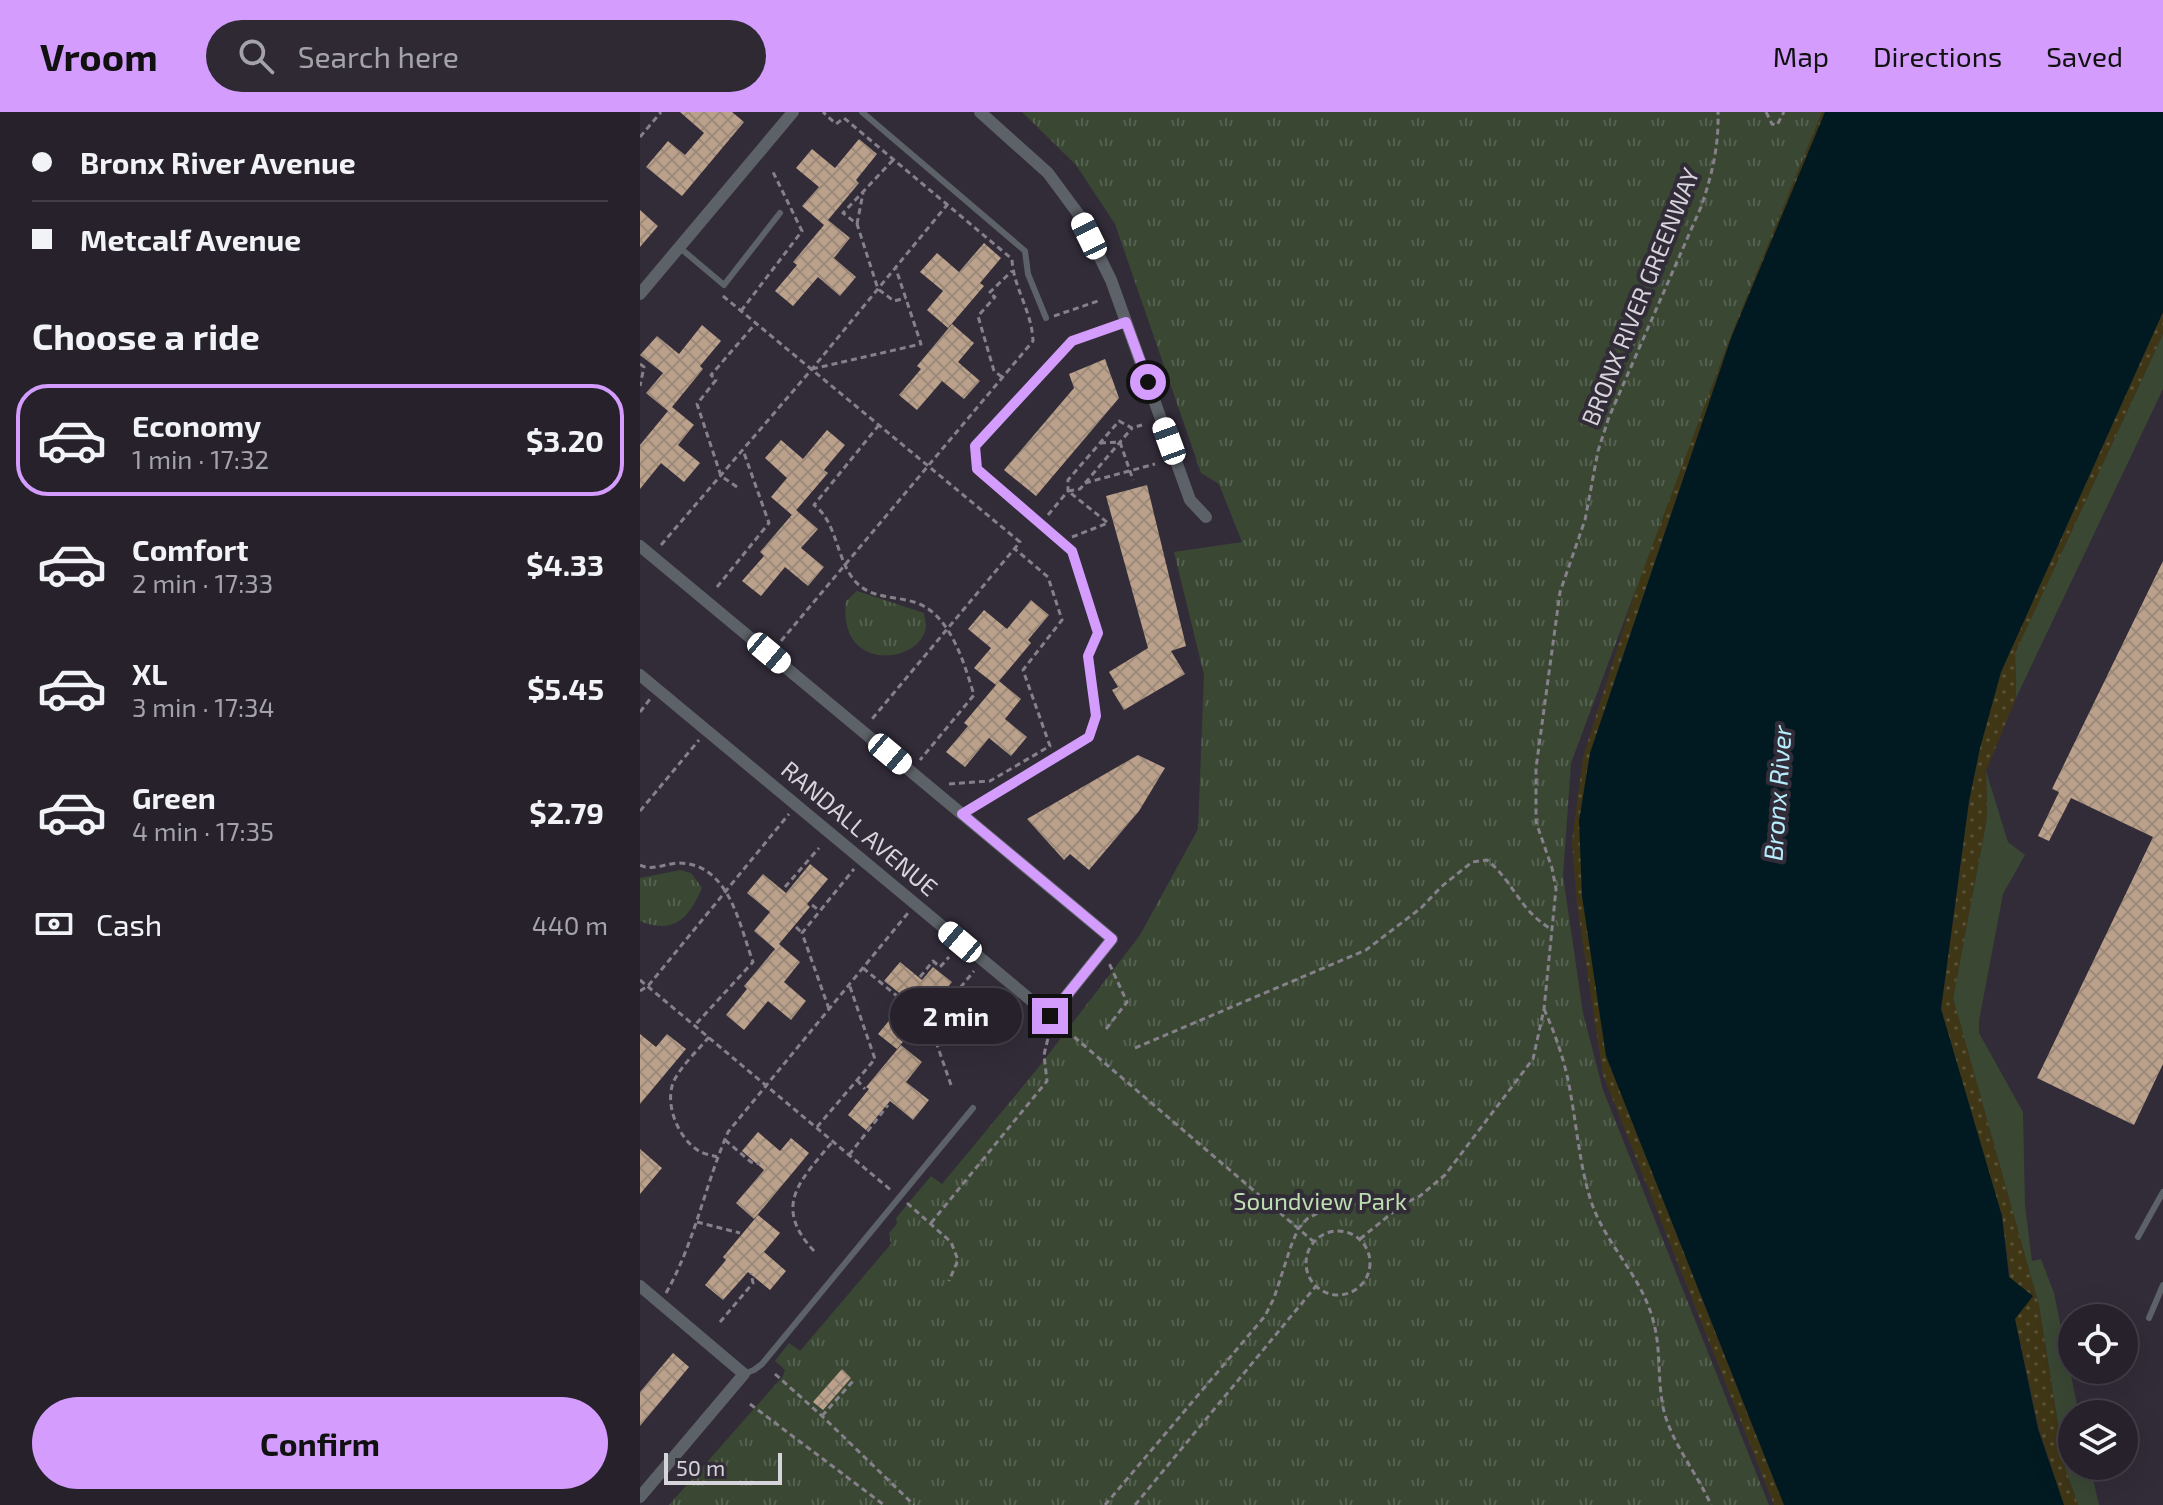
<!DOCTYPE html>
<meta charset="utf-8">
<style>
body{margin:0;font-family:"Exo 2",sans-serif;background:#2e2933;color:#f1f3f6;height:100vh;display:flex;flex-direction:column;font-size:30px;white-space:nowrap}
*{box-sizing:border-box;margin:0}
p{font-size:26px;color:#a4a3a9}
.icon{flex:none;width:44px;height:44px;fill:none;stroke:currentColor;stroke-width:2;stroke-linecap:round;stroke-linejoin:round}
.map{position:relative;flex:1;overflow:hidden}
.side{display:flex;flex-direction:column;background:#26212b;width:640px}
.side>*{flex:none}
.hud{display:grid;align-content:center;height:176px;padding:0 32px;background:#26212b}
.tools{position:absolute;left:1418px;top:1192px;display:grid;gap:16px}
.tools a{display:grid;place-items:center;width:80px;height:80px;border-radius:50%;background:#26212b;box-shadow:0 8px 32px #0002,0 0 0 2px #423e47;font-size:40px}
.scale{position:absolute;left:24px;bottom:20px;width:118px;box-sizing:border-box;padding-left:8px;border:4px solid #d8d4dc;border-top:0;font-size:22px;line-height:28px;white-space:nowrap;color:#d8d4dc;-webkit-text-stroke:6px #322c39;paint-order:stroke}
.end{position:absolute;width:36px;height:36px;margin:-18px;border:10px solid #d39cfd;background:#111;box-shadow:0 0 0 4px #111}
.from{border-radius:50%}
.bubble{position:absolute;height:56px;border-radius:28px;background:#26212b;box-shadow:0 8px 32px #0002,0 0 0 2px #423e47;font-size:26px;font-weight:700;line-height:56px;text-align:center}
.car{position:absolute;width:24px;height:48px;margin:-24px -12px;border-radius:10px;box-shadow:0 0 6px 2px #0007;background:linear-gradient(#fff 24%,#345 0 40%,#fff 0 76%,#345 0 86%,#fff 0)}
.hud b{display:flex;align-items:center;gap:28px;height:76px;font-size:30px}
.hud b+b{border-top:2px solid #423e47}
.hud i{width:20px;height:20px;background:#f1f3f6}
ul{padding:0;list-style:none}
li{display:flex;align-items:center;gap:24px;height:112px;margin:0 16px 12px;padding:0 16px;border:4px solid transparent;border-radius:32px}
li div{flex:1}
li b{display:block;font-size:30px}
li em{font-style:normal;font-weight:700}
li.active{border-color:#d39cfd}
li>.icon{width:72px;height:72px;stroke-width:1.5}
h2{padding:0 32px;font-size:36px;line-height:96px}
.pay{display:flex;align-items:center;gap:20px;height:88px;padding:0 32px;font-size:30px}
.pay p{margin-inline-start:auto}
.action{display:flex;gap:16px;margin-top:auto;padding:16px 32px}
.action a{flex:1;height:92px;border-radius:48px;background:#d39cfd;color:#111;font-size:32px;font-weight:700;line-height:92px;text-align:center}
header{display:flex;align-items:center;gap:48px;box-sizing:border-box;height:112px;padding:0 40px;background:#d39cfd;color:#111}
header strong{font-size:38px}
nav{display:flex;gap:44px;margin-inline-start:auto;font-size:28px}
.search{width:560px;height:72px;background:#2e2933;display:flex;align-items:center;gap:20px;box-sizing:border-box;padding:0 28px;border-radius:44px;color:#a4a3a9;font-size:30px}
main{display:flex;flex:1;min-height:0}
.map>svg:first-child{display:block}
.green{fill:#394733}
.sand{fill:url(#sand-dots)}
.park{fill:url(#park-tufts)}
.water{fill:#011a21}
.building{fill:url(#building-cross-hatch)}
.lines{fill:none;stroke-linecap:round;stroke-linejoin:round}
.path{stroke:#85808a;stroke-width:3;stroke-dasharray:6 4;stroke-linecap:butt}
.service{stroke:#5d6268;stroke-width:6}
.minor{stroke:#5d6268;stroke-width:12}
.route{stroke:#d39cfd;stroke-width:10}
.labels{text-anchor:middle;stroke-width:8;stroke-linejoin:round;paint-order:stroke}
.street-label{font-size:24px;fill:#d8d4dc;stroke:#322c39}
.park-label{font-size:24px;fill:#bedfaf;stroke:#322c39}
.water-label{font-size:26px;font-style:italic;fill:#b6edfc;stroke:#322c39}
</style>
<header>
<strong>Vroom</strong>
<div class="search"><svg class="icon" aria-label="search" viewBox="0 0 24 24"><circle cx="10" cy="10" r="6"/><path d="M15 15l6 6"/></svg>Search here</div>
<nav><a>Map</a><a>Directions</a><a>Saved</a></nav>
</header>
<main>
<section class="side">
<div class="hud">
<b><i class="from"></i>Bronx River Avenue</b>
<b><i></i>Metcalf Avenue</b>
</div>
<h2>Choose a ride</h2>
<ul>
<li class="active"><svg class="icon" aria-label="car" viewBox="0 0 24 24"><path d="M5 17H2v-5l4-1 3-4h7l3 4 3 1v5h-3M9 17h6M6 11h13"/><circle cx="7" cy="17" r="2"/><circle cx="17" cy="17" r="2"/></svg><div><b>Economy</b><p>1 min · 17:32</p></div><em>$3.20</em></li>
<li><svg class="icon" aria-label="car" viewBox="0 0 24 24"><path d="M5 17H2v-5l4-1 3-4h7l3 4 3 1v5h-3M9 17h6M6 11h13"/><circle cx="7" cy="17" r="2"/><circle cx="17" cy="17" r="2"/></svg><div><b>Comfort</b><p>2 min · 17:33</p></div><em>$4.33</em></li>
<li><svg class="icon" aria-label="car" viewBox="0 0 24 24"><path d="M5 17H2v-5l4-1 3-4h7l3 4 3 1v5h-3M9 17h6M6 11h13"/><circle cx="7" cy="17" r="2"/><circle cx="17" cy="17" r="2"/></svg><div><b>XL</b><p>3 min · 17:34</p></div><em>$5.45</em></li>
<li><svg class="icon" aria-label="car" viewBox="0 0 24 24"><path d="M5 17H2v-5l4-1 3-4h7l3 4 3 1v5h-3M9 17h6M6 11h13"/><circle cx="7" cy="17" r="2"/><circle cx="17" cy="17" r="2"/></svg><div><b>Green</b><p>4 min · 17:35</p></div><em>$2.79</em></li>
</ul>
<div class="pay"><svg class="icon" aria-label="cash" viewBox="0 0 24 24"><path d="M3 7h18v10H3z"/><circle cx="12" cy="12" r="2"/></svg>Cash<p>440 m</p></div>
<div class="action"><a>Confirm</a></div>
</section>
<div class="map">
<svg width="1523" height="1393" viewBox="0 0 1523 1393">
<defs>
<pattern id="sand-dots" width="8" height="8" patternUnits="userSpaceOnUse" patternTransform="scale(2)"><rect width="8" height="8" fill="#3f3616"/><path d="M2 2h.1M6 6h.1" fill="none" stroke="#5a5237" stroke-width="1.8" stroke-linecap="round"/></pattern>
<pattern id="park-tufts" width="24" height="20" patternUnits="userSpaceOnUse" patternTransform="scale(2)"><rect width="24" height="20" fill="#394733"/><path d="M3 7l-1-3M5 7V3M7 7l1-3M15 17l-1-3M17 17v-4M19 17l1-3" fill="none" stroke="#556150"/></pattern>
<pattern id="building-cross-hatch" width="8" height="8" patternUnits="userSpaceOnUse" patternTransform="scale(2)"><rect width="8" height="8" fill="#bba18b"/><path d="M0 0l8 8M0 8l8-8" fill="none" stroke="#9c8979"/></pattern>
</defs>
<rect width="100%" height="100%" fill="#322c39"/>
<g class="green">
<path d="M1523,222V277L1376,586L1375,541Z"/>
<path d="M1346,659L1368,730L1385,743L1363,782L1339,909V921L1383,1000L1385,1093L1392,1149L1401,1147L1414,1181L1439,1302H1432V1354H1450L1459,1393H1438L1425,1356L1399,1194L1313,886L1347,706Z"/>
</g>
<g class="sand">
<path d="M1177,0H1185L1091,226L950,641L966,944L1144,1393H1134L963,963L937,793L932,729L943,645L1019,404Z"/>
<path d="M1523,200V222L1375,541L1376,586L1346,659L1347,706L1313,886L1399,1194L1425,1356L1438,1393H1424L1399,1317L1375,1207L1362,1104L1301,897L1329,689L1340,636L1361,560Z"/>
</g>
<g class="park">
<path d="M382,0H1182L1091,223L931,651L923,764L943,901L963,978L1129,1393H29L143,1264L145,1258L135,1249L149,1231L160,1239L251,1132L249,1121L257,1112L256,1106L291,1064L302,1072L398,956L500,823L558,717L564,563L534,440L602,430L579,372L561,361L475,112L436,53Z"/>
<path d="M217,479L284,501C284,505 286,509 286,513C285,551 197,564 206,489Z"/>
<path d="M40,758L51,761L62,776C49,805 36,822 2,810L0,809V766Z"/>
</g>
<path class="water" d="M1185,0H1523V200L1361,560L1340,636L1329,689L1301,897L1362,1104L1369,1165L1393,1184L1375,1207L1398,1317L1424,1393H1144L966,944L942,784L939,709L950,641L1091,226Z"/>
<g class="building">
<path d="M40,0H92L104,10L42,84L6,55L28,29L45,43L64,21Z"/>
<path d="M219,27L237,42L216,68L219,71L188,108L210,126L194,146L216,165L200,184L178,165L153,194L135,179L157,153L153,150L184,113L162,94L179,75L156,56L172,37L195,56Z"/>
<path d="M0,98L18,114L0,135Z"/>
<path d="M344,131L361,146L340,171L344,174L308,216L287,198L303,179L280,160L297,141L319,160Z"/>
<path d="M312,212L334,231L318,250L340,269L324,287L302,269L277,298L259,283L281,257L277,254Z"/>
<path d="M62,213L81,229L60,254L63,257L32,295L54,313L38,333L60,351L44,370L21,351L0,377V333L28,299L6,281L23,261L0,243L17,224L39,242Z"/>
<path d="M465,247L479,286L396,384L364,358L434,276L429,262Z"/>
<path d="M187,318L205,333L184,358L188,361L152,403L131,385L147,366L125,346L141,328L163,347Z"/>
<path d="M507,373L546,534L531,539L545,562L484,598L472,578L478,575L469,560L508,536L466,384Z"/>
<path d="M156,398L178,417L161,436L184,455L168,474L145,455L121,484L102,469L124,444L120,440Z"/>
<path d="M1523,449V952L1494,1013L1397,966L1513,725L1431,686L1409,729L1398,724L1419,680L1412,677Z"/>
<path d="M391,488L409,503L388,528L391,531L359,569L381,587L365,607L387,625L371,644L349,626L325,655L306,640L328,614L324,611L356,573L334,556L351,536L328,517L344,498L367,517Z"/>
<path d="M498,643L525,656L499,699L449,758L430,742L424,748L387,707Z"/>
<path d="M170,752L188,767L167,792L170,795L139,832L160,850L144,870L166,889L151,908L128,889L104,918L86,903L107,877L104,874L135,837L114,819L130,800L107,781L123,762L146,781Z"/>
<path d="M260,850L282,868L293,855L312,870L257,937L238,922L267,887L244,869Z"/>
<path d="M0,922L16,935L27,922L46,937L0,992Z"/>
<path d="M261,933L282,950L266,970L289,988L273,1008L250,989L226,1018L208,1003L229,977L226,975Z"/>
<path d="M118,1020L140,1039L151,1026L169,1041L114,1107L96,1091L124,1058L102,1039Z"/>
<path d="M0,1037L22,1056L0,1082Z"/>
<path d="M118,1103L140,1121L124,1140L146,1159L130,1178L108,1160L83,1188L65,1173L86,1148L83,1145Z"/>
<path d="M33,1241L49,1255L0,1314V1280Z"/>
<path d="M202,1257L211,1266L183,1298L173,1290Z"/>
</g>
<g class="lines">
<g class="path">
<path d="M1126,0L1132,12L1137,13L1144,0"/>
<path d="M0,25L21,0"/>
<path d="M253,48L203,101L217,112L238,177L254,189L266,186"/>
<path d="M217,112L223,81"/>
<path d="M83,184L380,430L232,607"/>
<path d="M101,199L162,119L133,60"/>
<path d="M414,204L458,189"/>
<path d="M0,252L4,255L0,274"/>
<path d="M172,257L281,232L256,157"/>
<path d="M362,265L354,259L338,204L355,185L349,181L372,159"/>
<path d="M239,313L174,393C197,410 196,446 214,468C231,488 254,483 277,491C311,504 324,551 334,583L280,648"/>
<path d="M460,331L480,330L493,368"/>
<path d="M445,371L515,352"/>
<path d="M97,375L81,364L57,292L76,268L71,263L116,211"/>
<path d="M408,403L428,379V368L479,309L492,316L502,313"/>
<path d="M432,425L468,411L428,379L440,377L492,316"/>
<path d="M21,433L172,257L307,93"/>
<path d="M77,475L129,411L103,338"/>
<path d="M141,529L393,229C392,199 373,175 372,147L204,6L196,12L183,0"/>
<path d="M0,600L10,587"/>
<path d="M309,672L350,669L410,634L383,558L422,508L408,465L375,437"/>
<path d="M0,699L59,628"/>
<path d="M0,753C12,759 24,752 37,751C89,750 99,812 113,850L55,913"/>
<path d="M145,775L179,736"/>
<path d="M172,793L180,799"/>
<path d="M156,815L162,821"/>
<path d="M223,856L257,884H263"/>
<path d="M280,865L293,849L300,855L309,845"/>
<path d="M0,868L252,1079"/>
<path d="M0,879L8,874L149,702"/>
<path d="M189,897L162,821L214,757"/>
<path d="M904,897C917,926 926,953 931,984C937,1018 940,1053 950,1086C962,1126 993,1155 1008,1193C1023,1230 1016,1258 1023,1295C1030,1329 1057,1361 1071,1393"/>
<path d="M419,912L674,1130"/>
<path d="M466,917L487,890L469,851"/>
<path d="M295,918L296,904L305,894L299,888"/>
<path d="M295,921L284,912L310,881L315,882"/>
<path d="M69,925C58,938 45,950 36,965C22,987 37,1026 59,1039C64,1042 71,1043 77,1045"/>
<path d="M495,936L726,838L781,796L801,775L832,750L847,748C874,770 879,798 911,817"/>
<path d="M217,968L225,977"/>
<path d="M311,973L294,924L297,916L315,897V882L334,859"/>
<path d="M177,1015L235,947L209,872"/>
<path d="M85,1028L111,1050L120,1052"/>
<path d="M209,1043L248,993"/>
<path d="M267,1091L311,1130L318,1148L309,1169"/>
<path d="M57,1110L100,1121"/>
<path d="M291,1111L407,969L404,943L408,926"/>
<circle cx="698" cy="1151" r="32"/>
<path d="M720,1127L763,1092"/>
<path d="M174,1139C131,1093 162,1067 193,1029"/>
<path d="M26,1181C55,1130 65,1073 88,1020L268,801"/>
<path d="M80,1210L113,1171L111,1161"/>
<path d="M135,1262L182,1304L274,1393"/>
<path d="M110,1292L244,1393"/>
<path d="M182,1304L214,1268"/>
<path d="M465,1393L625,1204L634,1186L651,1134L658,1117L667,1107L683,1098L702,1092H763L780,1084L805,1063L893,947L904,897L916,777L912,756L896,710V656L920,480L945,408L958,339L969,305L1061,95C1072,63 1079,34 1078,0"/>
<path d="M495,1393L676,1174"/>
</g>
<g class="service">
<path d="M222,0L385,139L388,162L406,206"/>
<path d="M39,135L84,173L140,101"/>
<path d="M322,702L449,625L456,604L448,544L458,521L432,439L337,357L335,334L432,229L486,210"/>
<path d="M1498,1125L1523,1080"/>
<path d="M1509,1206L1523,1173"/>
<path d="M104,1262L114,1258L122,1252L333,996"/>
</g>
<g class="minor">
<path d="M340,0L408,61L439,103L471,168L550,388L566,405"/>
<path d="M0,182L153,0"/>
<path d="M0,434L472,827L410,904L0,563"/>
<path d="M0,1174L104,1262L0,1385"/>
</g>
</g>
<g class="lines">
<path class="route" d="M410,904L472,827L322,702L449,625L456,604L448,544L458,521L432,439L337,357L335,334L432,229L486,210L508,270"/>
</g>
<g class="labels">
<g class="street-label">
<text transform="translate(1001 185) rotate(-68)" y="8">BRONX RIVER GREENWAY</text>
<text transform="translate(219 717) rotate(40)" y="8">RANDALL AVENUE</text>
</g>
<g class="park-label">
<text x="680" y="1098">Soundview Park</text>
</g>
<g class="water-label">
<text transform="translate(1138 681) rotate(-86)" y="9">Bronx River</text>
</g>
</g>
</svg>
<div class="tools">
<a><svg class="icon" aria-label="locate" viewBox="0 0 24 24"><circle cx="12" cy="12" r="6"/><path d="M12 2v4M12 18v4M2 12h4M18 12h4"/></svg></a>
<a><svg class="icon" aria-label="layers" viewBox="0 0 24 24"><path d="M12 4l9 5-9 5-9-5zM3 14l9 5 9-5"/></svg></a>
</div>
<div class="scale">50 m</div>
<i class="end from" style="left:508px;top:270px"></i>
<i class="end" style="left:410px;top:904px"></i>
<div class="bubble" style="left:250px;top:876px;width:132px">2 min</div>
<i class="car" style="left:449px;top:124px;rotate:334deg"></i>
<i class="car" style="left:529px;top:329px;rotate:340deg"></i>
<i class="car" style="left:129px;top:541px;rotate:130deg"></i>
<i class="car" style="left:250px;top:642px;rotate:130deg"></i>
<i class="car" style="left:320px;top:830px;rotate:310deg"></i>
</div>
</main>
